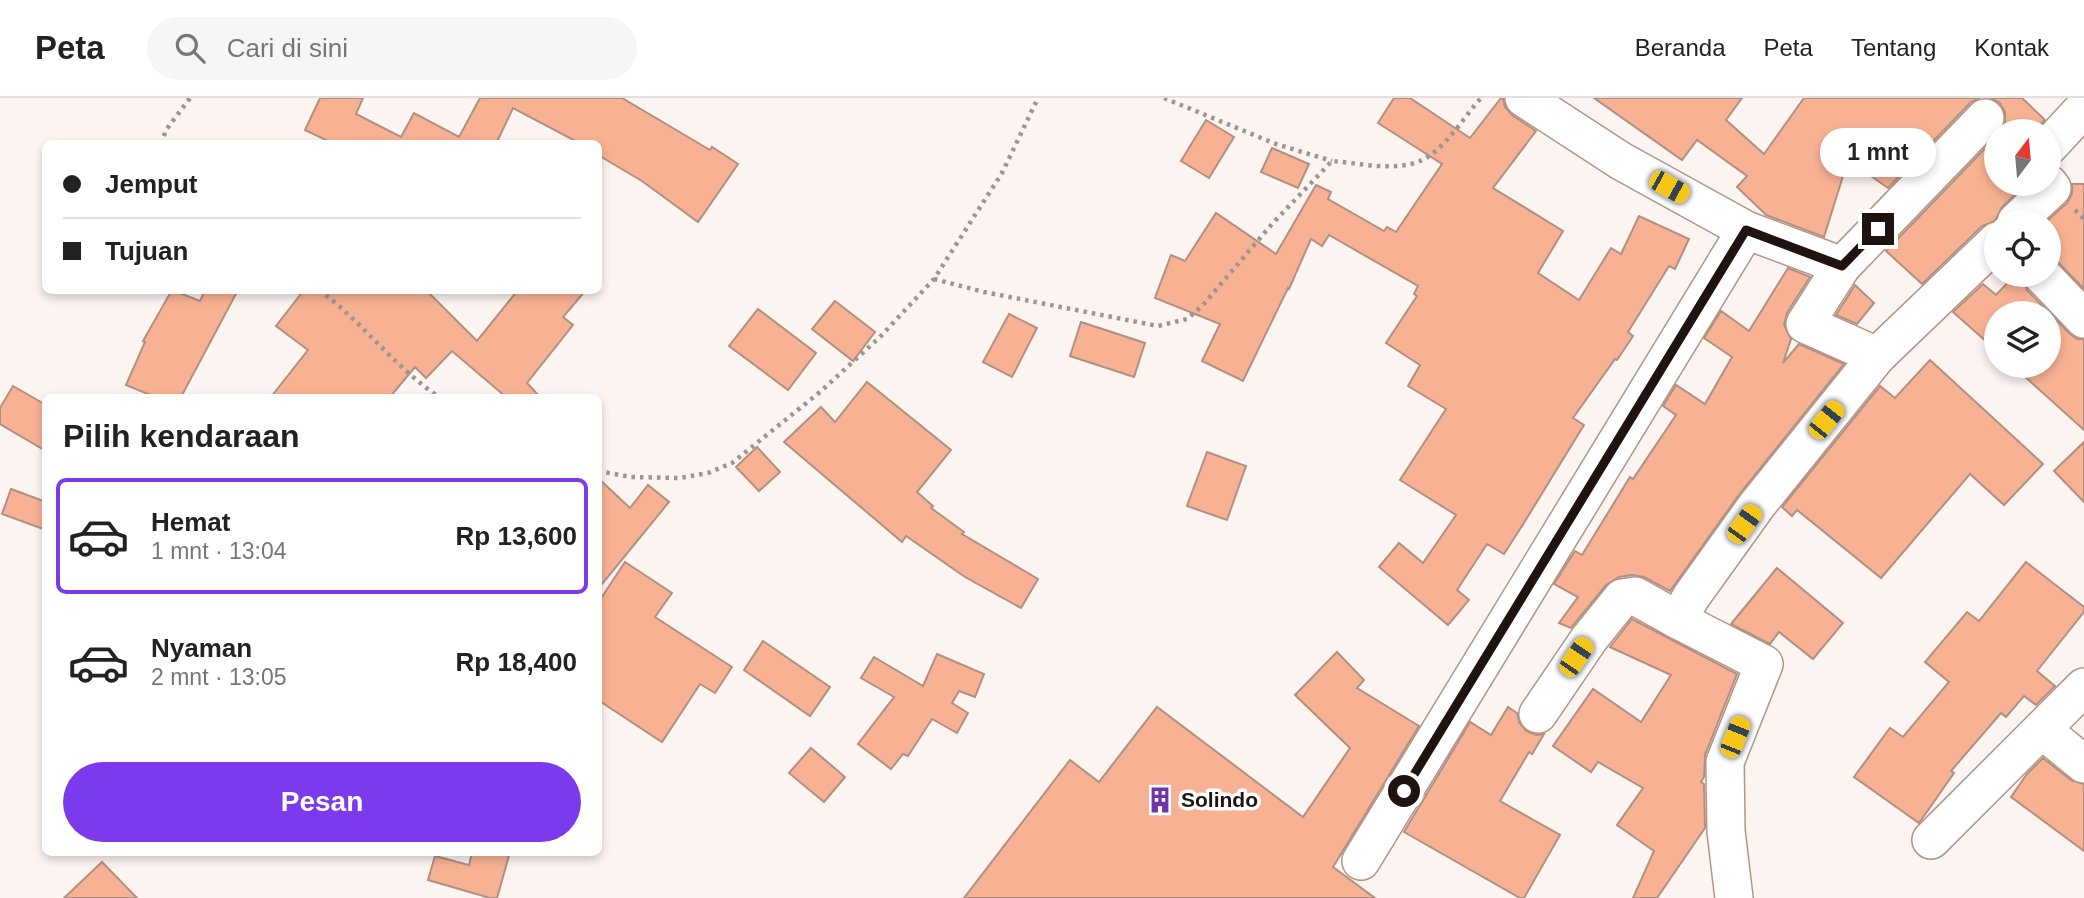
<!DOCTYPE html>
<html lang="id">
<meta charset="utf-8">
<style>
body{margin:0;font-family:Arial,sans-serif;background:#f6f6f6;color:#222;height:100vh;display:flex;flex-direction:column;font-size:26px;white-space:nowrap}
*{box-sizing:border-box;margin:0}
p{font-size:23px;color:#767676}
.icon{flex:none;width:38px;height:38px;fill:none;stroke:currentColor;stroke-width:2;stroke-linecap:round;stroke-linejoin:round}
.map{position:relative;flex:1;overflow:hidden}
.side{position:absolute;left:42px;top:296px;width:560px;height:462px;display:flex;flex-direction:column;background:#fff;border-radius:10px;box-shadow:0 4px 10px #0003}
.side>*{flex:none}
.top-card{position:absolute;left:42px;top:42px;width:560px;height:154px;border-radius:10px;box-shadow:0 4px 10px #0003;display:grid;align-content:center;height:154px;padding:0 21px;background:#fff}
.needle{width:46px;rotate:16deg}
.tools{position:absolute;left:1984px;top:21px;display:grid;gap:14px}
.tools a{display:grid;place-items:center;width:77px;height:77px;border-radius:50%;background:#fff;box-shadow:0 4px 10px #0003;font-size:35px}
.end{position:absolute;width:32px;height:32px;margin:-16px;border:9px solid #1e130e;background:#fff;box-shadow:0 0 0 4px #fff}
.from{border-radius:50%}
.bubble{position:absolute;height:49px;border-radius:24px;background:#fff;box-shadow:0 4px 10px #0003;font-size:23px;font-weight:800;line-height:49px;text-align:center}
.car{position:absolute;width:21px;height:42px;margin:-21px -10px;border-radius:9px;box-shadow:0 0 5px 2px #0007;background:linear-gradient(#f5c518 24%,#345 0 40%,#f5c518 0 76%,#345 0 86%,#f5c518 0)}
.top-card b{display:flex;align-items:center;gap:24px;height:66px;font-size:26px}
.top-card b+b{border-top:2px solid #e0e0e0}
.top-card i{width:18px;height:18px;background:#222}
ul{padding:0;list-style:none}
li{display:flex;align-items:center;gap:21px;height:116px;margin:0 14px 10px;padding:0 7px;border:4px solid transparent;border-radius:10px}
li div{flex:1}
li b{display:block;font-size:26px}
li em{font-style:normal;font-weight:800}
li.active{border-color:#7c3aed}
li>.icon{width:63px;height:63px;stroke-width:1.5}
h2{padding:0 21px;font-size:32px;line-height:84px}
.cta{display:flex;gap:14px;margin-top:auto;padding:14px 21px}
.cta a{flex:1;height:80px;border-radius:42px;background:#7c3aed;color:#fff;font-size:28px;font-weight:800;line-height:80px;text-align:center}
header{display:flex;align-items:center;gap:42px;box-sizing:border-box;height:98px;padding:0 35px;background:#fff;border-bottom:2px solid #e0e0e0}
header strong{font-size:33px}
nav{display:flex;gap:38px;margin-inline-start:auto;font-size:24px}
.search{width:490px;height:63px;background:#f6f6f6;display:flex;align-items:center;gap:18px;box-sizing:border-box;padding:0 24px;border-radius:38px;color:#767676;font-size:26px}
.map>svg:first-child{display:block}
.building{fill:#f8b193;stroke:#b09082;stroke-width:2}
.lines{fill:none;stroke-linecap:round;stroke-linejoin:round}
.minor-casing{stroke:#b49486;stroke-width:40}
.path{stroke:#9d9591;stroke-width:4.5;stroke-dasharray:3.5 5;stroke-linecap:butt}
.minor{stroke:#fff;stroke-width:37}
.route{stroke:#1e130e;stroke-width:9}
.labels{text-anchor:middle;stroke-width:7;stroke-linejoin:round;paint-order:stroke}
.poi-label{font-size:21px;font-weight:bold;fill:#1e130e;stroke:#fff;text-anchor:start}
</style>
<header>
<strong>Peta</strong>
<div class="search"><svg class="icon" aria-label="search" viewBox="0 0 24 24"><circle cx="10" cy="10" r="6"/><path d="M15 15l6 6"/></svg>Cari di sini</div>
<nav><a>Beranda</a><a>Peta</a><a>Tentang</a><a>Kontak</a></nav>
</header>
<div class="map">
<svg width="2084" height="800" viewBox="0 0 2084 800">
<rect width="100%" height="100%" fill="#fbf4f1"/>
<g class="building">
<path d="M320,0H363L356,16L401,39L414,15L459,39L480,0H622L710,52L712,49L738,66L698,124L642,83L598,57V46H581L513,10L496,46H334L305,32Z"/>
<path d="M1394,0H1410L1470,40L1501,0H1503L1505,9L1512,17L1536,33L1493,90L1563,133L1538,175L1579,202L1611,150L1621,156L1639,118L1689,141L1675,171L1669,168L1628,234L1633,238L1617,262L1615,261L1573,320L1584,327L1522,428L1504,456L1487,446L1457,492L1469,502L1448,527L1379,469L1399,445L1423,465L1456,417L1400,382L1446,311L1408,288L1420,267L1386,245L1417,198L1414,196L1418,188L1329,137L1322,148L1311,141L1289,191L1288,190L1243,283L1202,263L1220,226L1155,200L1171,157L1185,163L1216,115L1276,156L1316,87L1331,94L1328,101L1384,133L1387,129L1396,134L1442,66L1378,25Z"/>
<path d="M1594,0H1742L1726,22L1764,56L1804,0H1979L1970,5L1888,90L1848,62L1824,139L1766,117L1737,89L1747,78L1697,42L1682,62Z"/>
<path d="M1991,0H2022L2045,22L2034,33H2001L2005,24V14L2000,5Z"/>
<path d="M1206,22L1234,39L1209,80L1181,63Z"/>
<path d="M1997,38V86H2026L2002,109L1995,123L1982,128L1922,186L1886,153Z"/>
<path d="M1272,50L1309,66L1298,90L1261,74Z"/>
<path d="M2072,86H2084V191L2057,163L2049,158V121L2067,105L2072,96Z"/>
<path d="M1788,170L1810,179L1787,215L1784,227L1791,241L1783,265L1799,246L1844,266L1741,394L1670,493L1644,479L1632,477L1619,479L1606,487L1571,530L1559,525L1578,499L1554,486L1575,453L1582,457L1630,379L1633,381L1676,317L1663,308L1676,287L1705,306L1732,259L1704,240L1721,213L1749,233Z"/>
<path d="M2015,177H2022L2027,192L2069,235L2077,241H2084V332L2013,268H2049V215H1997V253L1953,214L1983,186L1996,197Z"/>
<path d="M1855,187L1874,205L1857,226L1836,217Z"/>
<path d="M172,192L200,203L205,192H238L181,299H155L126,287L145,244L143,243Z"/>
<path d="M304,192H426L477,243L518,192H586L563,219L573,227L527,285L540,299H506L452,253L426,280L415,269L390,299H271L308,252L276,228Z"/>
<path d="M835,203L875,234L853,263L812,231Z"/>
<path d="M758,211L816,255L788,292L729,248Z"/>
<path d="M1009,216L1037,230L1012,279L983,264Z"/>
<path d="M1081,224L1145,245L1134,279L1070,258Z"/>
<path d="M1930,262L2043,366L2004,407L1970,376L1881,480L1797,412L1792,418L1782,409L1880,288L1895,300Z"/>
<path d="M867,284L951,352L917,394L933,408L931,410L964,434L962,436L1038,481L1021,510L965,479L906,438L902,444L784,344L821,309L835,324Z"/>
<path d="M13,288L46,307V353L0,326V310Z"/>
<path d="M2084,344V404L2054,373Z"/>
<path d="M757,349L780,374L759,393L736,369Z"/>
<path d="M1207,354L1246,368L1227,422L1187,408Z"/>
<path d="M598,380L630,410L648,387L669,404L598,491Z"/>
<path d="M11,391L46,404V432L2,416Z"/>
<path d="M625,464L672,495L655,519L732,569L715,595L700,586L662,644L598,602V505Z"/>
<path d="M2026,464L2084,509V514L2037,573L2055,588L2036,607L2024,598L2006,619L2001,615L1951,673L1954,675L1919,725L1854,679L1890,630L1903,639L1949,584L1925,564L1967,514L1979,523Z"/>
<path d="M1777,470L1843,525L1813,561L1779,534L1770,546L1731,526Z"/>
<path d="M1632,521L1737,576L1705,657L1704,679L1701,684L1704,686L1705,730L1657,800H1633L1654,753L1617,727L1643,690L1598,664L1591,674L1553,648L1593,591L1641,624L1671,577L1610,549Z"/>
<path d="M763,543L830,589L810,618L744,572Z"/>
<path d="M1337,554L1364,582L1357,590L1419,628L1333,769L1375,800H964L1070,662L1099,684L1157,609L1303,719L1350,650L1295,597Z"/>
<path d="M937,556L984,576L975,599L959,593L952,605L968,615L957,635L932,621L908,658L903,656L891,671L858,646L894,599L861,580L874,559L923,588Z"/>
<path d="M1508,609L1517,615L1519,624L1526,633L1536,637L1544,636L1532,656L1529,654L1500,703L1560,737L1524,800H1520L1404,734L1470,624L1491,637Z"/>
<path d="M811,650L845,679L824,704L789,675Z"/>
<path d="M2043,660L2071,682L2084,686V753L2011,699L2027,676Z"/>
<path d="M472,754H510L497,800H490L428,782L435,758L469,767Z"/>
<path d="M102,764L137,800H64Z"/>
</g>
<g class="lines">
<g class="minor-casing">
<g id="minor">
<path d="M1524,0L1621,63L1746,132L1842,168"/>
<path d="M2049,48L2084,10"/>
<path d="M2016,124L2052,90L2049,86"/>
<path d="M2042,177L2084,221"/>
<path d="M1877,258L1805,226L1842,168L1985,20"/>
<path d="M1538,616L1589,541L1622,500L1635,498L1678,522"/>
<path d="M2042,632L2084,666"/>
<path d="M1931,742L2084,589"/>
<path d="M1361,763L1746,132"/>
<path d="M1734,800L1726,733L1725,664L1764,566L1678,522L1691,499L1757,407L1877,258L1997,143"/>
</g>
</g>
<g class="path">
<path d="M1164,0L1276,46L1332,63"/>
<path d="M161,46L166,32L190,0"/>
<path d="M2075,112L2084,121"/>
<path d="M934,181L984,194L1158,228L1187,221L1203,207L1272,126L1332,63C1359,65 1394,74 1420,63C1445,52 1463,20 1481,0"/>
<path d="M319,192C363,224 394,269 439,299"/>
<path d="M598,373L631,379L680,380L708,375L732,365L820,294L880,239L934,181L1002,75L1038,0"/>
</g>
<use href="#minor" class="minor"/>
</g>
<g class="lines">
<path class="route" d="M1404,693L1746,132L1842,168L1878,131"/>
</g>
<defs>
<g id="building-bare" transform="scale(2.1)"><path d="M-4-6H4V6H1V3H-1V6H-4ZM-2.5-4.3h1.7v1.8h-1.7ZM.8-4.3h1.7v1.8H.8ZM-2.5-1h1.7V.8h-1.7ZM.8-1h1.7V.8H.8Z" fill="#7234a9" stroke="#fff" stroke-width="2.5" paint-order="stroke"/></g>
</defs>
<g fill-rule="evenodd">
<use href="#building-bare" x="1160" y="702"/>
</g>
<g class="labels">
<g class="poi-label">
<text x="1181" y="709">Solindo</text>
</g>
</g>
</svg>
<div class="tools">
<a><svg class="needle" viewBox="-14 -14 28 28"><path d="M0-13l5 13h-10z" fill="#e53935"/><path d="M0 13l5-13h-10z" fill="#767676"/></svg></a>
<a><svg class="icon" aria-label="locate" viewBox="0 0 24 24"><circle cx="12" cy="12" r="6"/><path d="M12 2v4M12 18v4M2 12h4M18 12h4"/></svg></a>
<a><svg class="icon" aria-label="layers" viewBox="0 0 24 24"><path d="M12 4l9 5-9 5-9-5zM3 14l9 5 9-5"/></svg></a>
</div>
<i class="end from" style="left:1404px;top:693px"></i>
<i class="end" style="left:1878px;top:131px"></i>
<div class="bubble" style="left:1820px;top:30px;width:116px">1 mnt</div>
<i class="car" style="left:1669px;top:89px;rotate:119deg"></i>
<i class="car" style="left:1826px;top:322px;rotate:39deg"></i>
<i class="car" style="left:1744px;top:426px;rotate:36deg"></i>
<i class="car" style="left:1576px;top:559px;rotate:34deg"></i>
<i class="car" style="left:1735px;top:639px;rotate:22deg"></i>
<div class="top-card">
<b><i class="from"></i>Jemput</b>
<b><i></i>Tujuan</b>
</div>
<section class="side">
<h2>Pilih kendaraan</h2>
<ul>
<li class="active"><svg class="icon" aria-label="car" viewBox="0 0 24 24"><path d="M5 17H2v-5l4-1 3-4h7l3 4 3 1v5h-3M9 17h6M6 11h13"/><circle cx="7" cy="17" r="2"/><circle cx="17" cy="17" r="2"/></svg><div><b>Hemat</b><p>1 mnt · 13:04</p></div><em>Rp 13,600</em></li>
<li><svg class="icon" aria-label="car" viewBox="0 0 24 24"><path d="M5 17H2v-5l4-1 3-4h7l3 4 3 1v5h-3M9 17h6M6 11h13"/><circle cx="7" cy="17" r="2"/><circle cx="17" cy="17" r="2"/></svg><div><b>Nyaman</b><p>2 mnt · 13:05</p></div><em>Rp 18,400</em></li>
</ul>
<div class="cta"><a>Pesan</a></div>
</section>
</div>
